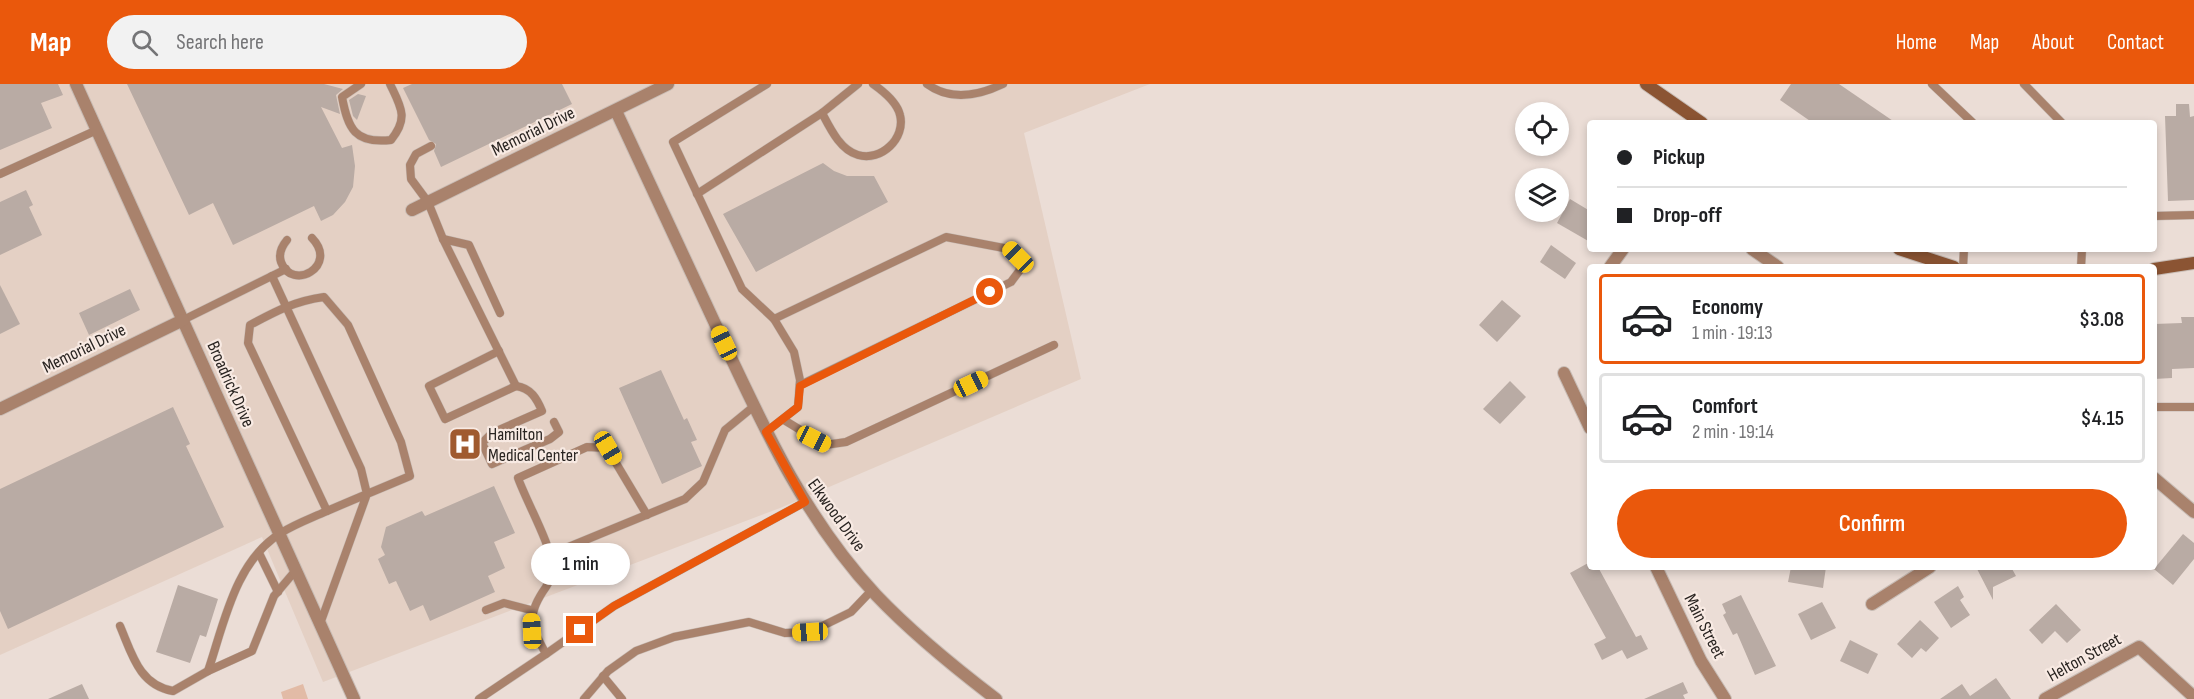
<!DOCTYPE html>
<meta charset="utf-8">
<style>
body{margin:0;font-family:"Sofia Sans Condensed",sans-serif;background:#f2f2f2;color:#202124;height:100vh;display:flex;flex-direction:column;font-size:22px;white-space:nowrap}
*{box-sizing:border-box;margin:0}
p{font-size:20px;color:#757577}
.icon{flex:none;width:33px;height:33px;fill:none;stroke:currentColor;stroke-width:2;stroke-linecap:round;stroke-linejoin:round}
.map{position:relative;flex:1;overflow:hidden}
.panel{position:absolute;left:1587px;top:180px;width:570px;height:306px;display:flex;flex-direction:column;background:#fff;border-radius:6px;box-shadow:0 3px 9px #0003}
.panel>*{flex:none}
.guide{position:absolute;left:1587px;top:36px;width:570px;height:132px;border-radius:6px;box-shadow:0 3px 9px #0003;display:grid;align-content:center;height:132px;padding:0 30px;background:#fff}
.controls{position:absolute;left:1515px;top:18px;display:grid;gap:12px}
.controls a{display:grid;place-items:center;width:54px;height:54px;border-radius:50%;background:#fff;box-shadow:0 3px 9px #0003;font-size:30px}
.end{position:absolute;width:27px;height:27px;margin:-14px;border:8px solid #ea580c;background:#fff;box-shadow:0 0 0 3px #fff}
.from{border-radius:50%}
.bubble{position:absolute;height:42px;border-radius:21px;background:#fff;box-shadow:0 3px 9px #0003;font-size:20px;font-weight:600;line-height:42px;text-align:center}
.car{position:absolute;width:18px;height:36px;margin:-18px -9px;border-radius:8px;box-shadow:0 0 4px 2px #0007;background:linear-gradient(#f5c518 24%,#345 0 40%,#f5c518 0 76%,#345 0 86%,#f5c518 0)}
.guide b{display:flex;align-items:center;gap:21px;height:57px;font-size:22px}
.guide b+b{border-top:2px solid #e0e0e0}
.guide i{width:15px;height:15px;background:#202124}
ul{padding:10px 0 0;list-style:none}
li{display:flex;align-items:center;gap:18px;height:90px;margin:0 12px 9px;padding:0 18px;border:3px solid #e0e0e0;border-radius:6px}
li div{flex:1}
li b{display:block;font-size:22px}
li em{font-style:normal;font-weight:600}
li.active{border-color:#ea580c}
li>.icon{width:54px;height:54px;stroke-width:1.5}
.button{display:flex;gap:12px;margin-top:auto;padding:12px 30px}
.button a{flex:1;height:69px;border-radius:36px;background:#ea580c;color:#fff;font-size:24px;font-weight:600;line-height:69px;text-align:center}
header{display:flex;align-items:center;gap:36px;box-sizing:border-box;height:84px;padding:0 30px;background:#ea580c;color:#fff}
header strong{font-size:28px}
nav{display:flex;gap:33px;margin-inline-start:auto;font-size:21px}
.search{width:420px;height:54px;background:#f2f2f2;display:flex;align-items:center;gap:15px;box-sizing:border-box;padding:0 21px;border-radius:33px;color:#757577;font-size:22px}
.map>svg:first-child{display:block}
.built{fill:#e4d0c4}
.green{fill:#e2bba6}
.building{fill:#b9aba4}
.lines{fill:none;stroke-linecap:round;stroke-linejoin:round}
.service-casing{stroke:#c8bcb5;stroke-width:9}
.minor-casing{stroke:#c8bcb5;stroke-width:14}
.secondary-casing{stroke:#c8bcb5;stroke-width:14}
.service{stroke:#a9826c;stroke-width:8}
.minor{stroke:#a9826c;stroke-width:12}
.secondary{stroke:#8b5433;stroke-width:12}
.route{stroke:#ea580c;stroke-width:8}
.labels{text-anchor:middle;stroke-width:4.5;stroke-linejoin:round;paint-order:stroke}
.street-label{font-size:18px;fill:#292421;stroke:#f8eae3}
.poi-label{font-size:18px;fill:#292421;stroke:#f8eae3;text-anchor:start}
</style>
<header>
<strong>Map</strong>
<div class="search"><svg class="icon" aria-label="search" viewBox="0 0 24 24"><circle cx="10" cy="10" r="6"/><path d="M15 15l6 6"/></svg>Search here</div>
<nav><a>Home</a><a>Map</a><a>About</a><a>Contact</a></nav>
</header>
<div class="map">
<svg width="2194" height="615" viewBox="0 0 2194 615">
<rect width="100%" height="100%" fill="#ebddd6"/>
<path class="built" d="M0,0H1150L1024,49L1081,295L780,424L323,598L262,453L0,571Z"/>
<path class="green" d="M303,600L308,615H283L281,608Z"/>
<g class="building">
<path d="M0,0H58L63,11L41,19L52,44L0,66Z"/>
<path d="M127,0H324L343,5L336,11L340,30L321,23L342,64L352,61L355,82L353,103L345,118L333,131L321,137L314,122L233,161L213,119L189,131Z"/>
<path d="M412,0H562L572,20L441,83L434,67L436,60L429,56L403,4Z"/>
<path d="M1791,0H1839L1896,39H1813L1780,16Z"/>
<path d="M358,10L366,12L357,36L353,32L349,16Z"/>
<path d="M2176,20H2189L2190,33L2194,32V116L2168,117L2165,32H2176Z"/>
<path d="M823,79L834,87L847,92H874L888,118L756,188L723,130Z"/>
<path d="M26,106L33,121L29,123L42,151L0,171V118Z"/>
<path d="M1570,115L1590,127V158L1557,139Z"/>
<path d="M1551,161L1576,179L1565,195L1540,178Z"/>
<path d="M0,201L20,240L0,250Z"/>
<path d="M130,205L140,226L89,251L79,229Z"/>
<path d="M1502,216L1521,232L1497,258L1479,241Z"/>
<path d="M2181,233H2194V284L2172,285V294L2154,295V240L2182,239Z"/>
<path d="M661,286L684,336L687,334L697,356L691,358L702,382L662,400L619,304Z"/>
<path d="M1510,297L1526,313L1500,340L1483,325Z"/>
<path d="M173,323L190,360L186,362L224,443L8,545L0,527V405Z"/>
<path d="M494,402L515,449L494,458L505,484L488,492L495,508L430,537L423,521L410,527L396,497L389,500L378,475L385,471L381,463L386,443L422,427L425,432Z"/>
<path d="M2183,450L2194,459V475L2173,501L2154,485Z"/>
<path d="M1590,478V483H1598L1636,553L1641,551L1648,565L1627,575L1622,566L1602,576L1594,560L1606,554L1570,489Z"/>
<path d="M1791,483H1826L1823,504L1788,498Z"/>
<path d="M1976,483H2011L2016,492L1993,503V516Z"/>
<path d="M178,501L218,515L206,553L200,551L190,579L156,568Z"/>
<path d="M1958,502L1964,513L1960,516L1970,531L1951,544L1934,518Z"/>
<path d="M1741,511L1776,582L1755,591L1737,549L1733,551L1723,531L1726,529L1722,520Z"/>
<path d="M1822,518L1836,544L1811,556L1798,530Z"/>
<path d="M2056,520L2081,546L2067,559L2055,547L2042,560L2029,546Z"/>
<path d="M1920,536L1939,554L1926,568L1921,564L1912,574L1897,560Z"/>
<path d="M1850,556L1878,570L1868,590L1840,577Z"/>
<path d="M1996,594L2011,615H1940L1962,600L1970,612Z"/>
<path d="M1683,598L1688,609L1683,611L1685,615H1644Z"/>
<path d="M82,600L89,615H48Z"/>
</g>
<g class="lines">
<g class="service-casing">
<g id="service">
<path d="M361,0L342,13C348,45 355,60 391,56C409,34 401,23 390,0"/>
<path d="M858,0L822,29C830,44 840,66 858,71C881,78 906,54 900,31C897,18 883,7 873,0"/>
<path d="M927,0C950,17 978,12 1003,0"/>
<path d="M1932,0L1973,39"/>
<path d="M2024,0L2062,39"/>
<path d="M431,62L416,70L410,81L411,95L428,118L443,155L516,302"/>
<path d="M0,90L97,46"/>
<path d="M697,110L822,29"/>
<path d="M2154,132L2194,131"/>
<path d="M443,155L469,161L500,229"/>
<path d="M287,156C282,162 278,169 281,178C292,208 339,182 312,154"/>
<path d="M1963,183L1964,165"/>
<path d="M2081,183L2082,165"/>
<path d="M272,192L361,385L367,410L327,427L248,259L250,241C276,227 295,217 324,213L348,241L401,358L410,392L367,410L320,540"/>
<path d="M774,235L946,153L1009,165L1018,173L1020,186L1011,198L800,301"/>
<path d="M183,236L286,185"/>
<path d="M499,267L429,302L445,335L516,302C531,304 537,315 542,327L492,349L482,359L492,380L550,355L559,348L554,338"/>
<path d="M2154,323H2194"/>
<path d="M784,336L825,361L846,358L1054,261"/>
<path d="M766,348L798,323L800,296L794,268L774,235L742,205L673,58L767,0"/>
<path d="M259,469L278,508"/>
<path d="M549,471L685,415L703,398L725,346L753,323"/>
<path d="M296,486L274,512L252,567L208,587C224,540 235,477 281,449C295,440 312,434 327,427"/>
<path d="M486,526L504,519L531,526"/>
<path d="M120,542C132,570 139,601 173,607L208,587"/>
<path d="M546,570L614,522L805,418"/>
<path d="M603,592L622,615"/>
<path d="M479,615L546,570C530,541 526,531 546,503C549,497 553,493 553,486C552,462 527,419 518,394L587,363L607,364L647,431"/>
<path d="M584,615L608,587L636,567L674,553L749,538L785,549L810,548L851,528L872,506"/>
</g>
</g>
<g class="minor-casing">
<g id="minor">
<path d="M76,0L354,615"/>
<path d="M616,27C650,100 684,173 718,246C762,340 804,434 876,511C913,550 954,583 996,615"/>
<path d="M412,126L668,0"/>
<path d="M1752,165L1778,183"/>
<path d="M1610,183L1623,165"/>
<path d="M1564,289L1590,344"/>
<path d="M0,325L183,236"/>
<path d="M2154,394L2194,428"/>
<path d="M1656,483L1701,577L1725,615"/>
<path d="M1872,520L1930,483"/>
<path d="M2045,615L2139,563L2194,613"/>
</g>
</g>
<g class="secondary-casing">
<g id="secondary">
<path d="M1646,0L1702,39"/>
<path d="M1899,165L1954,183"/>
<path d="M2154,185L2194,179"/>
</g>
</g>
<use href="#service" class="service"/>
<use href="#minor" class="minor"/>
<use href="#secondary" class="secondary"/>
</g>
<g class="lines">
<path class="route" d="M580,546L614,522L805,418L766,348L798,323L800,302L990,208"/>
</g>
<defs>
<g id="hospital-square" transform="scale(1.725)"><rect x="-9" y="-9" width="18" height="18" rx="4" fill="#a05a2f" stroke="#f8eae3"/><path d="M-5-5h3v3.5h4V-5h3V5h-3V1.5h-4V5h-3Z" fill="#fff"/></g>
</defs>
<g fill-rule="evenodd">
<use href="#hospital-square" x="465" y="360"/>
</g>
<g class="labels">
<g class="street-label">
<text transform="translate(533 47) rotate(-26)" y="6">Memorial Drive</text>
<text transform="translate(84 264) rotate(-26)" y="6">Memorial Drive</text>
<text transform="translate(231 300) rotate(66)" y="6">Broadrick Drive</text>
<text transform="translate(837 431) rotate(54)" y="6">Elkwood Drive</text>
<text transform="translate(1705 542) rotate(63)" y="6">Main Street</text>
<text transform="translate(2084 573) rotate(-29)" y="6">Helton Street</text>
</g>
<g class="poi-label">
<text x="488" y="356">Hamilton<tspan x="488" dy="21">Medical Center</tspan></text>
</g>
</g>
</svg>
<div class="controls">
<a><svg class="icon" aria-label="locate" viewBox="0 0 24 24"><circle cx="12" cy="12" r="6"/><path d="M12 2v4M12 18v4M2 12h4M18 12h4"/></svg></a>
<a><svg class="icon" aria-label="layers" viewBox="0 0 24 24"><path d="M12 4l9 5-9 5-9-5zM3 14l9 5 9-5"/></svg></a>
</div>
<i class="end from" style="left:990px;top:208px"></i>
<i class="end" style="left:580px;top:546px"></i>
<div class="bubble" style="left:531px;top:459px;width:99px">1 min</div>
<i class="car" style="left:1018px;top:173px;rotate:315deg"></i>
<i class="car" style="left:724px;top:259px;rotate:335deg"></i>
<i class="car" style="left:971px;top:300px;rotate:65deg"></i>
<i class="car" style="left:814px;top:355px;rotate:117deg"></i>
<i class="car" style="left:608px;top:364px;rotate:149deg"></i>
<i class="car" style="left:532px;top:547px;rotate:357deg"></i>
<i class="car" style="left:810px;top:548px;rotate:267deg"></i>
<div class="guide">
<b><i class="from"></i>Pickup</b>
<b><i></i>Drop-off</b>
</div>
<section class="panel">
<ul>
<li class="active"><svg class="icon" aria-label="car" viewBox="0 0 24 24"><path d="M5 17H2v-5l4-1 3-4h7l3 4 3 1v5h-3M9 17h6M6 11h13"/><circle cx="7" cy="17" r="2"/><circle cx="17" cy="17" r="2"/></svg><div><b>Economy</b><p>1 min · 19:13</p></div><em>$3.08</em></li>
<li><svg class="icon" aria-label="car" viewBox="0 0 24 24"><path d="M5 17H2v-5l4-1 3-4h7l3 4 3 1v5h-3M9 17h6M6 11h13"/><circle cx="7" cy="17" r="2"/><circle cx="17" cy="17" r="2"/></svg><div><b>Comfort</b><p>2 min · 19:14</p></div><em>$4.15</em></li>
</ul>
<div class="button"><a>Confirm</a></div>
</section>
</div>
